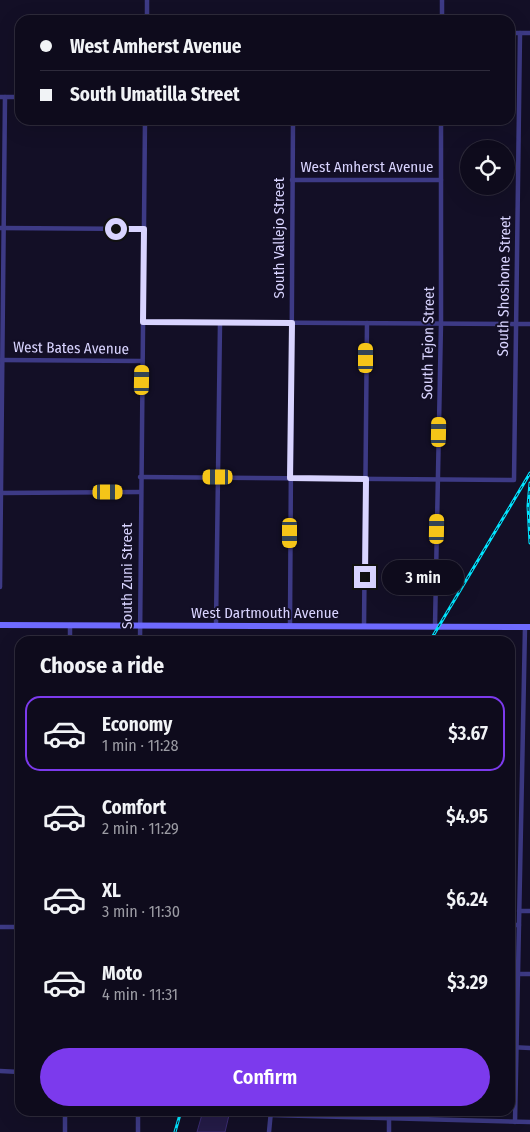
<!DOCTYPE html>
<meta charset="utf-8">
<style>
body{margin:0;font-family:"Fira Sans Condensed",sans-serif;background:#171425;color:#f1f3f6;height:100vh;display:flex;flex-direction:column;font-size:19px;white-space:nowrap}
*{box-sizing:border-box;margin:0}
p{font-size:16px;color:#9b9ba3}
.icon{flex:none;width:28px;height:28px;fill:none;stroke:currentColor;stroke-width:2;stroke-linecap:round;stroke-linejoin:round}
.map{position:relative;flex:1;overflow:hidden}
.sheet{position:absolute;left:15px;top:636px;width:500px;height:480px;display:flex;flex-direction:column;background:#0e0b1c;border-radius:15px;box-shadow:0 5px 20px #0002,0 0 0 1px #2e2b3b}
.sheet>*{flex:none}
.banner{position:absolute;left:15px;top:15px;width:500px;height:110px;border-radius:15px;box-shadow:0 5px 20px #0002,0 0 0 1px #2e2b3b;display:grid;align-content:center;height:110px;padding:0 25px;background:#0e0b1c}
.buttons{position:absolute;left:460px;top:140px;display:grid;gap:10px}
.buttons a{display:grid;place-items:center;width:55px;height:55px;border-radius:50%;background:#0e0b1c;box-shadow:0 5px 20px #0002,0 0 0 1px #2e2b3b;font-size:25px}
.end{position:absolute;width:22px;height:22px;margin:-11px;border:6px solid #d9d4ff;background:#111;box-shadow:0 0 0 2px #111}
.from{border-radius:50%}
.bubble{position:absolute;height:35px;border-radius:18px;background:#0e0b1c;box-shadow:0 5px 20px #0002,0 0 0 1px #2e2b3b;font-size:16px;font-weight:600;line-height:35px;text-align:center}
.car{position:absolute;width:15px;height:30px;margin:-15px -8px;border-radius:6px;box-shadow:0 0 4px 1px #0007;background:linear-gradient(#f5c518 24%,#345 0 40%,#f5c518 0 76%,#345 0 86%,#f5c518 0)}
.banner b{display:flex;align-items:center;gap:18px;height:48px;font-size:19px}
.banner b+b{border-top:1px solid #2e2b3b}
.banner i{width:12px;height:12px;background:#f1f3f6}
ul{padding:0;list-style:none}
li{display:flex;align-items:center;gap:15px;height:75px;margin:0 10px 8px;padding:0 15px;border:2px solid transparent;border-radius:15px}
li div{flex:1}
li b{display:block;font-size:19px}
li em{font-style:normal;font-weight:600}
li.active{border-color:#7c3aed}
li>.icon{width:45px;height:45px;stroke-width:1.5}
h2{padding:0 25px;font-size:22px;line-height:60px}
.primary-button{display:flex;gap:10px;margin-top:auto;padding:10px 25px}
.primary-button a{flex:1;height:58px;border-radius:30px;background:#7c3aed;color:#fff;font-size:20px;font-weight:600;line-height:58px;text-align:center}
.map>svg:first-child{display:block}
.building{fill:#241b47;stroke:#3b2d73}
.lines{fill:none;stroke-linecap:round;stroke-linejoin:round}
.street{stroke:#3d3a85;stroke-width:4.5}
.secondary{stroke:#6f6bff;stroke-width:6}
.rail-casing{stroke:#00e5ff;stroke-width:3}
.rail{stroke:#130f26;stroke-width:1;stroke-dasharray:4;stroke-linecap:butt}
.route{stroke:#d9d4ff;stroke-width:6}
.labels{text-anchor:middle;stroke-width:4;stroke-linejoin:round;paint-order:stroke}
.street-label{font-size:15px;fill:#d9d4ff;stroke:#130f26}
</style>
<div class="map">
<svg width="530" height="1132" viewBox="0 0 530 1132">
<rect width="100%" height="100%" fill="#130f26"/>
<path class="building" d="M203,1111H230L225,1132H197Z"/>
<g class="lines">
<g class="street">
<path d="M147,20V0"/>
<path d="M442,20V0"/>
<path d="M510,33H530"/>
<path d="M0,97H20"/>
<path d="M292,180H441"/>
<path d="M0,228L144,229"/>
<path d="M143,322L530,324"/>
<path d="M1,360L142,361"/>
<path d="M140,477L514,480L520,33"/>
<path d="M0,493L140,492"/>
<path d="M0,587L5,97"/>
<path d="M216,625L220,323"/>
<path d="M290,625L293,120"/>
<path d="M364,626L367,323"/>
<path d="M435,626L441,323V120"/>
<path d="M70,641V625"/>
<path d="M140,641L145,120"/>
<path d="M519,911H530"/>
<path d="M510,925H519"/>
<path d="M0,927H20"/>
<path d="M510,974H530"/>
<path d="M510,1047L530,1048"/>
<path d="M0,1071L20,1072"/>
<path d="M138,1111V1132"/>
<path d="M271,1115L530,1122"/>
<path d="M515,1122L525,627"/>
<path d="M65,1132V1111"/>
<path d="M269,1132L271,1111"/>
<path d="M389,1132V1111"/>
</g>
<path class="secondary" d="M0,625L530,627"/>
<g class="rail-casing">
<g id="rail">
<path d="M530,483L528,506L530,543"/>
<path d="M430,641L530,473"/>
<path d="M175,1132L181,1111"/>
</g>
</g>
<use href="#rail" class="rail"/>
</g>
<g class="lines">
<path class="route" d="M116,229H144L143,322L292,323L290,478L366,479L365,577"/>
</g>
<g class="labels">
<g class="street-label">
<text x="367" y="172">West Amherst Avenue</text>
<text transform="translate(279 238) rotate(-90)" y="5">South Vallejo Street</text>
<text transform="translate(504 286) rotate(-89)" y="5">South Shoshone Street</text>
<text transform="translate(428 343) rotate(-89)" y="5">South Tejon Street</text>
<text transform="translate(71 348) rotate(1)" y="5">West Bates Avenue</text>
<text transform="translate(127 576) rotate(-90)" y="5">South Zuni Street</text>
<text x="265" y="618">West Dartmouth Avenue</text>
</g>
</g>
</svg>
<div class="buttons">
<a><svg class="icon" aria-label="locate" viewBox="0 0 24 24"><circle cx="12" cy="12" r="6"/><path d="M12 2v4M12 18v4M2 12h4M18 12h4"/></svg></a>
</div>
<i class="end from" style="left:116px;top:229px"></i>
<i class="end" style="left:365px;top:577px"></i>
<div class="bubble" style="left:382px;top:560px;width:82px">3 min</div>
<i class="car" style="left:366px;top:358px;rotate:0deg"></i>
<i class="car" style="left:142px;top:380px;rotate:1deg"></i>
<i class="car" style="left:439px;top:432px;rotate:1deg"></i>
<i class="car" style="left:218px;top:477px;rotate:270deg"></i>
<i class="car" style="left:108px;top:492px;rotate:90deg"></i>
<i class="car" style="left:437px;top:529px;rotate:1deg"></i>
<i class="car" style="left:290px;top:533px;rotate:180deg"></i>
<div class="banner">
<b><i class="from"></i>West Amherst Avenue</b>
<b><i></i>South Umatilla Street</b>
</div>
<section class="sheet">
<h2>Choose a ride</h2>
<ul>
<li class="active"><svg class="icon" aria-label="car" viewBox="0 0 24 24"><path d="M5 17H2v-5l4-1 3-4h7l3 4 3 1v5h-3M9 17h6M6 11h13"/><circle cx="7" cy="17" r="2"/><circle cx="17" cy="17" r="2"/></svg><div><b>Economy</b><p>1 min · 11:28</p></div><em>$3.67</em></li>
<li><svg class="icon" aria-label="car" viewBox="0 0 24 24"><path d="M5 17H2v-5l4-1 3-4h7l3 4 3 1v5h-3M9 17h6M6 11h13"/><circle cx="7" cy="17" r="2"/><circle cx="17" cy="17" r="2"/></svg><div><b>Comfort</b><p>2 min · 11:29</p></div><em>$4.95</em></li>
<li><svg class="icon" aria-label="car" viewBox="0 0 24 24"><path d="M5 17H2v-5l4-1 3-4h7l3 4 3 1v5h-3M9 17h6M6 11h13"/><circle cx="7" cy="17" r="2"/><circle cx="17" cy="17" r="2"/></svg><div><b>XL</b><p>3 min · 11:30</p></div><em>$6.24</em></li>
<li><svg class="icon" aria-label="car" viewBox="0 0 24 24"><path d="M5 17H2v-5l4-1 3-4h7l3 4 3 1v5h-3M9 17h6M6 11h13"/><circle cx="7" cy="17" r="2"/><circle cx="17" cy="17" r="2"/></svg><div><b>Moto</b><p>4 min · 11:31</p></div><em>$3.29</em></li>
</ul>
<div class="primary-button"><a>Confirm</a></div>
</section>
</div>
